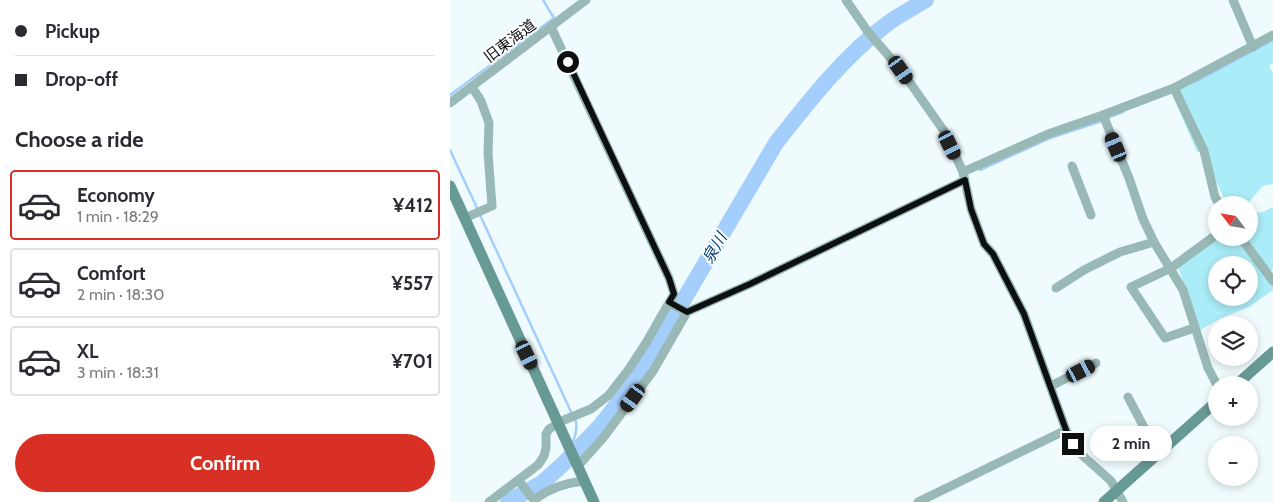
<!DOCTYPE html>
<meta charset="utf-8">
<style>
body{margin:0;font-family:Cabin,"Noto Sans JP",sans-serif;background:#f2f2f3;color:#2b2b33;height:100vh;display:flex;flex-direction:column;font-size:19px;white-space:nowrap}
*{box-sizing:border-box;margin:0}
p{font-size:16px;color:#7c7c81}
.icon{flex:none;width:28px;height:28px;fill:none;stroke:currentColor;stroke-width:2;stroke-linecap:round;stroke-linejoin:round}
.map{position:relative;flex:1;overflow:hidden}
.drawer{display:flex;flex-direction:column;background:#fff;width:450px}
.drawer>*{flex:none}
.banner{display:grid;align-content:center;height:110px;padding:0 15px;background:#fff}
.needle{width:32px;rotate:301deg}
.fabs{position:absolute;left:758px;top:196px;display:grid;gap:10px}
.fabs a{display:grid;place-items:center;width:50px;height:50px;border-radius:50%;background:#fff;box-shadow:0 2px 8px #0003;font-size:25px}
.end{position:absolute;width:22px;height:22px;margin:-11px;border:6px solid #0d1011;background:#fff;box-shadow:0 0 0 2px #fff}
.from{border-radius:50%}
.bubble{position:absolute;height:35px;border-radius:18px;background:#fff;box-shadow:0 2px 8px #0003;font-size:16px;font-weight:700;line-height:35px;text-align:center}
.car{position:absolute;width:15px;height:30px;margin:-15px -8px;border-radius:6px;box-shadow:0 0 4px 1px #0007;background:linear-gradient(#222 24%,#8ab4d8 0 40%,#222 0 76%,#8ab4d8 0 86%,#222 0)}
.banner b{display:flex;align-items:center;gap:18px;height:48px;font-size:19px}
.banner b+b{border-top:1px solid #e1e1e2}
.banner i{width:12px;height:12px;background:#2b2b33}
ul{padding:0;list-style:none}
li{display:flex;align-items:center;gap:15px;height:70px;margin:0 10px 8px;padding:0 5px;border:2px solid #e1e1e2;border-radius:5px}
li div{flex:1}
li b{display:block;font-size:19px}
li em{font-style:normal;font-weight:700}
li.current{border-color:#d93025}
li>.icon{width:45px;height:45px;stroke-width:1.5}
h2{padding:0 15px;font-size:22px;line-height:60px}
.cta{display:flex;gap:10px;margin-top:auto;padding:10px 15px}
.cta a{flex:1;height:58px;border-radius:30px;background:#d93025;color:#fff;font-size:20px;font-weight:700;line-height:58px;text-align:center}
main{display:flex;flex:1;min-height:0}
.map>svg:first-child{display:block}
.green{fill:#aaecf7;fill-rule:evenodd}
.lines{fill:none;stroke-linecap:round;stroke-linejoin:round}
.stream{stroke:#a4cefc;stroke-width:2.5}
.river{stroke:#a4cefc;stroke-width:16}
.street{stroke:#99b9b6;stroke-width:9}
.secondary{stroke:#689a95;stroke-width:11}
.route{stroke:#0d1011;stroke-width:6}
.labels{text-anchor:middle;stroke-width:4;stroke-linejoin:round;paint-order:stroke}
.street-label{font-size:15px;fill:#0d1011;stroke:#fff}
.water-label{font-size:16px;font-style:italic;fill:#004075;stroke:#fff}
</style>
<main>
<section class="drawer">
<div class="banner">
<b><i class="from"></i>Pickup</b>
<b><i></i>Drop-off</b>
</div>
<h2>Choose a ride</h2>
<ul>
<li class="current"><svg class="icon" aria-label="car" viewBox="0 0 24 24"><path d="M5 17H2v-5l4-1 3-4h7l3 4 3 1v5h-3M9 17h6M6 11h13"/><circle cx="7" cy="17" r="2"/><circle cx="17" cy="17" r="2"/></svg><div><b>Economy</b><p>1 min · 18:29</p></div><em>¥412</em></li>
<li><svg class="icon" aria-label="car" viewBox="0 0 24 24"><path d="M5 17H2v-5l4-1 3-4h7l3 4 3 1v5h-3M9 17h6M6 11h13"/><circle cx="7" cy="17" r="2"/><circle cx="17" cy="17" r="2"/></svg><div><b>Comfort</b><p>2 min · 18:30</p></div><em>¥557</em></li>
<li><svg class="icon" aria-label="car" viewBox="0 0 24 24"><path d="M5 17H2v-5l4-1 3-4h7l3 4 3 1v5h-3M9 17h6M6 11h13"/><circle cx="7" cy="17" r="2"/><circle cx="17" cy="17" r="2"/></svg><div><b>XL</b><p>3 min · 18:31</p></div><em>¥701</em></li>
</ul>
<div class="cta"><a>Confirm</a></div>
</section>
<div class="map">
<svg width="823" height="502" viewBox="0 0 823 502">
<rect width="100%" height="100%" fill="#f0fbfd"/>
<g class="green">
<path d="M823,39V63L819,66L823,73V184L813,186L796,205H777L752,151L747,152L722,94Z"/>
<path d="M823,207V269L813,276L823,286V290L799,307L769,319L749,331L726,260L737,250L764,237L799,238V214L813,212ZM766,265H799V298H766Z"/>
</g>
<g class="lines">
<g class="stream">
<path d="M745,82L823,40"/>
<path d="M0,95L104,18L93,0"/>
<path d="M657,118L673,112"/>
<path d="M0,150L28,210"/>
<path d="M530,170L600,138L652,121"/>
<path d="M30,215L122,414"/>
<path d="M122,444C125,437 129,427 125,419"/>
<path d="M113,464L117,454"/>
</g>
<path class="river" d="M58,502L92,483L113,464L150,426L187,379L326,143C359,101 393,57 437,24C449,15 463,8 476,0"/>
<g class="street">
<path d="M396,0L418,32L451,70L494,131L513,172L521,209L534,244L543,254L574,314L616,430L623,444L632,455L661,481L673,502"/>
<path d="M783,0L803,47"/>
<path d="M724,88L754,151L765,197L770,205"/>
<path d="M0,103L136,0"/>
<path d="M653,115L679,178L693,219L704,242L733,290L758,368L767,385"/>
<path d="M622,166L641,215"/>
<path d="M513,172L598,134L653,115L724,88L823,35"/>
<path d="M15,218L42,206L38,153L39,123L31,101L22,87"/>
<path d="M791,238L823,281"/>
<path d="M606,288L634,270L670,252L704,242"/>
<path d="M219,303L237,312"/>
<path d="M744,328L715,338L681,287L721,268L766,235"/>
<path d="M601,386L646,363"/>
<path d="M678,397L708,454"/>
<path d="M128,466L153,438L203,371L237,312L300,284L515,180"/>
<path d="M69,481L84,500C100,488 115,483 135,481"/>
<path d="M39,502L88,465L94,456L96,448V434L99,429L114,420L141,409L159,395L179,369L196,343L224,294L219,278L101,27"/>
<path d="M468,502L616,430"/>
</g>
<g class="secondary">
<path d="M0,186L144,502"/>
<path d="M786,385L823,352"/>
<path d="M654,502L766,402"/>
</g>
</g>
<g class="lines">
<path class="route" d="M118,62L219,278L224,294L219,302L237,312L300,284L515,180L521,209L534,244L543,254L574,314L616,430L623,444"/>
</g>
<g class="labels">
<g class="street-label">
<text transform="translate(60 41) rotate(-37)" y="5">旧東海道</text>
</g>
<g class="water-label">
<text transform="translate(264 248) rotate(-60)" y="6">泉川</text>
</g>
</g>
</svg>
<div class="fabs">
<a><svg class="needle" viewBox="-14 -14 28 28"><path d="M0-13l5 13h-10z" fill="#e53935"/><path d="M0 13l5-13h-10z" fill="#7c7c81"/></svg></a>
<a><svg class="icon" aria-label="locate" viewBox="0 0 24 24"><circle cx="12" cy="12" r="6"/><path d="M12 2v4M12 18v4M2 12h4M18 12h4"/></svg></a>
<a><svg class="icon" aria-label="layers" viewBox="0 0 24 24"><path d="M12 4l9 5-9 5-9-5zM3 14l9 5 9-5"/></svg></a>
<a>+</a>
<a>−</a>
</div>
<i class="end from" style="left:118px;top:62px"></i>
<i class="end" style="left:623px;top:444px"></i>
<div class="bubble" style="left:640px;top:426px;width:82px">2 min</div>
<i class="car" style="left:451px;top:70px;rotate:145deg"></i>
<i class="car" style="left:500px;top:145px;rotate:154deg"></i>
<i class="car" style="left:666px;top:147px;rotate:337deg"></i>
<i class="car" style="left:77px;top:355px;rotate:155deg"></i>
<i class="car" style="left:631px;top:371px;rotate:63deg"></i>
<i class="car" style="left:183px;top:398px;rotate:216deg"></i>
</div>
</main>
